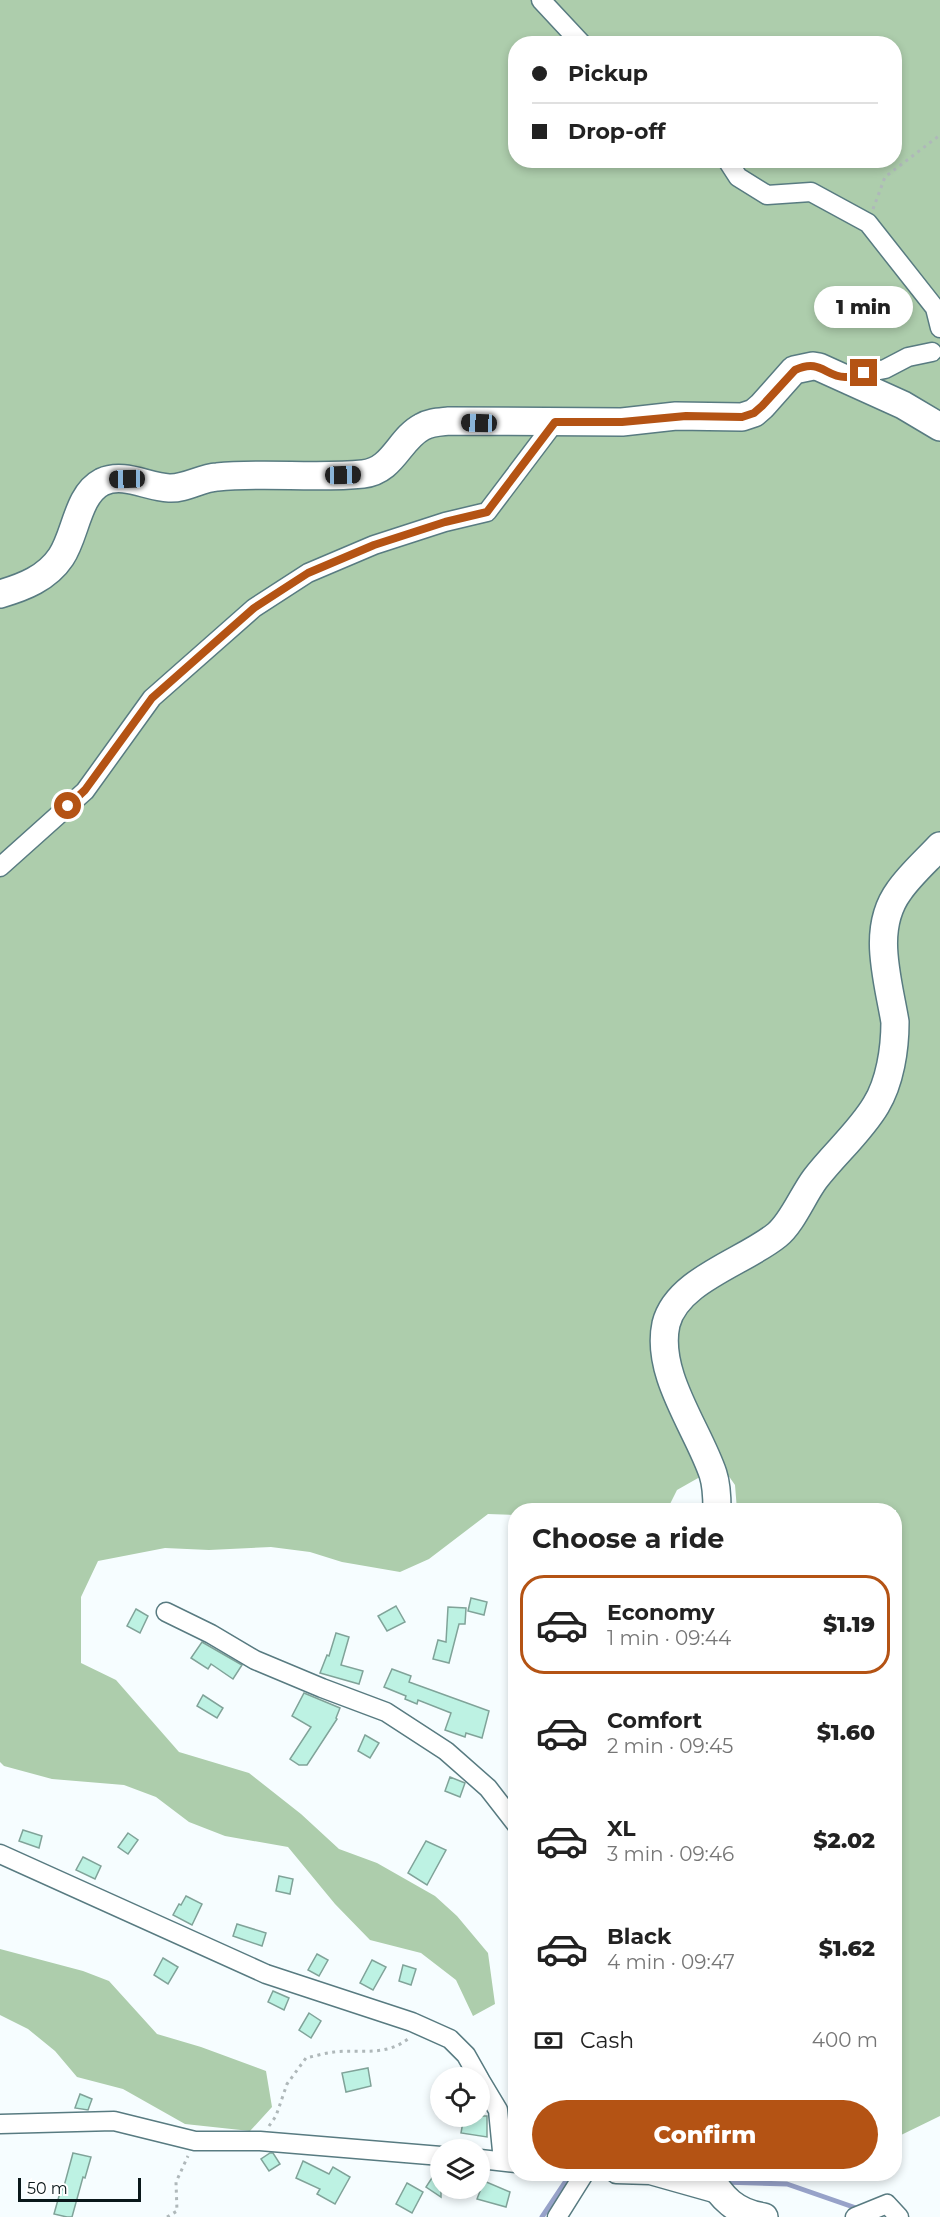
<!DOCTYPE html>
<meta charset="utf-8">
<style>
body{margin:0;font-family:Montserrat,sans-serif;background:#f6f6f6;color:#222;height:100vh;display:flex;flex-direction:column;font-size:22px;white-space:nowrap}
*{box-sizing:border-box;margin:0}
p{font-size:20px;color:#767676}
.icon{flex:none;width:33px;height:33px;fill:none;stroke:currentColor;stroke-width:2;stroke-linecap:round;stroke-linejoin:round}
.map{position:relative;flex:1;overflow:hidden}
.sheet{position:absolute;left:508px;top:1503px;width:394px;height:678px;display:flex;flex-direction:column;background:#fff;border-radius:24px;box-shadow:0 3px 9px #0003}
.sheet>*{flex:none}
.banner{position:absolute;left:508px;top:36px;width:394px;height:132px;border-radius:24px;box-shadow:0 3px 9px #0003;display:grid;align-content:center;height:132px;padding:0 24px;background:#fff}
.tools{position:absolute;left:430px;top:2067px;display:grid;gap:12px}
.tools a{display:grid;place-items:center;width:60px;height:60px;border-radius:50%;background:#fff;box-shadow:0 3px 9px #0003;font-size:30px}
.scale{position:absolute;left:18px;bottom:15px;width:123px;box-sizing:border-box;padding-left:6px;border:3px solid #0a181a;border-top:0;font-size:16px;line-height:21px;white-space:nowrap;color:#0a181a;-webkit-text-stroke:4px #fff;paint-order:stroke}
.end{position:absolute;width:27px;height:27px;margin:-14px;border:8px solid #b45314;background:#fff;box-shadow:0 0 0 3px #fff}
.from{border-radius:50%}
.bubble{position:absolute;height:42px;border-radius:21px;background:#fff;box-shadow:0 3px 9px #0003;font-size:20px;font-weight:800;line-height:42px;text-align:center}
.car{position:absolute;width:18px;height:36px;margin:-18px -9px;border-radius:8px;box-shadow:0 0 4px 2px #0007;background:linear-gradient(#222 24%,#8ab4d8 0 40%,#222 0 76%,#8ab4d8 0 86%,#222 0)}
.banner b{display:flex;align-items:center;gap:21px;height:57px;font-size:22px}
.banner b+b{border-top:2px solid #e0e0e0}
.banner i{width:15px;height:15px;background:#222}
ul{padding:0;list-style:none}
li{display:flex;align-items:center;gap:18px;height:99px;margin:0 12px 9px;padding:0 12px;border:3px solid transparent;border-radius:24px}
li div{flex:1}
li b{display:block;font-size:22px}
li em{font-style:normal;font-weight:800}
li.current{border-color:#b45314}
li>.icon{width:54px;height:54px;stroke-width:1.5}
h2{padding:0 24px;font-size:27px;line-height:72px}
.pay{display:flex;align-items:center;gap:15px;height:66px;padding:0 24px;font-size:22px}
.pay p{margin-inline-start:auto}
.cta{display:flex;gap:12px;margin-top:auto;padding:12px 24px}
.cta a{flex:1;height:69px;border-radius:36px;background:#b45314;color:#fff;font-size:24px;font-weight:800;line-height:69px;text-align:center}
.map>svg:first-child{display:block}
.forest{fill:#adcdac;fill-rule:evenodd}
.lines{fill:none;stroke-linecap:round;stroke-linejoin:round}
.stream{stroke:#97a2c9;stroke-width:5}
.building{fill:#bdf2e3;stroke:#80a399;stroke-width:1.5}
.street-casing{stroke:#587b81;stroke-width:21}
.secondary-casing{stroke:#587b81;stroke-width:30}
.path{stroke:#afb8ba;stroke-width:3;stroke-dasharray:3 4.5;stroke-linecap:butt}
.street{stroke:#fff;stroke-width:18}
.secondary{stroke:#fff;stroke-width:27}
.route{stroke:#b45314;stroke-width:8}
</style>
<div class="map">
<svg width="940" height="2217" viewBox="0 0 940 2217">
<rect width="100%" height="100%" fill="#f6fdff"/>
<g class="forest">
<path d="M0,0H940V2116L899,2136L896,2135V1510H737L735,1485L721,1465L677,1490L667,1510H516V1515L488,1514L429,1559L400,1572L342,1562L310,1552L271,1547L209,1550L165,1548L98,1561L81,1597V1663L116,1680L179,1752L249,1773L301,1814L339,1849L377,1863L435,1896L457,1916L488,1953L495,2004L473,2016L456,1980L421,1953L370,1940L335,1904L288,1847L225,1836L189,1822L156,1797L124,1785L52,1779L4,1766L0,1762ZM516,44H896V160H516Z"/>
<path d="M0,1949L83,1971L109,1981L157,2034L201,2047L266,2071L272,2107L250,2131L185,2124L123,2089L77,2077L55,2051L28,2029L0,2015Z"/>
</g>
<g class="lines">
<g class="stream">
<path d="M722,2182L787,2184L859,2209"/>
<path d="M542,2217L566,2181"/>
</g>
</g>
<g class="building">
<path d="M471,1598L487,1602L484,1615L468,1611Z"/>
<path d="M396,1606L405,1622L387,1631L378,1616Z"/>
<path d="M448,1607L466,1608L465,1624H459L449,1663L433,1659L438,1640L446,1642Z"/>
<path d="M136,1609L148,1616L140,1633L127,1626Z"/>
<path d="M336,1633L349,1637L341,1665L363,1671L359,1684L320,1673L327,1655L329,1656Z"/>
<path d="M202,1642L242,1665L233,1679L211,1664L208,1669L191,1658Z"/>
<path d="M392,1669L411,1676L409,1682L489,1711L482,1738L466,1733L465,1737L445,1730L451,1713L418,1700L417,1704L405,1699L406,1696L384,1687Z"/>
<path d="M304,1693L340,1708L336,1718L337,1719L307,1765H299L290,1759L311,1727L292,1716Z"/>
<path d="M203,1695L223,1708L217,1718L197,1706Z"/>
<path d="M365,1735L379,1743L370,1758L358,1751Z"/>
<path d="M450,1777L465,1783L460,1797L445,1791Z"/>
<path d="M23,1830L42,1836L39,1848L19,1841Z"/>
<path d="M128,1833L138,1840L128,1854L118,1847Z"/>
<path d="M426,1841L446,1850L427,1885L408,1873Z"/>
<path d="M83,1857L101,1866L95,1879L76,1870Z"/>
<path d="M279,1876L293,1879L290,1894L276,1891Z"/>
<path d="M186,1896L202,1904L192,1925L173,1915L179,1904L181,1905Z"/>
<path d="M237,1924L266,1933L262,1946L233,1936Z"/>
<path d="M317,1954L328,1960L319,1976L308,1970Z"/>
<path d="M163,1958L178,1967L168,1984L154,1975Z"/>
<path d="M372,1960L386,1967L373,1990L360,1983Z"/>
<path d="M403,1965L416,1969L411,1985L399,1981Z"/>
<path d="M273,1991L289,1998L284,2010L268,2002Z"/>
<path d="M309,2013L321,2021L311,2038L299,2030Z"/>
<path d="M368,2068L371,2086L346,2092L342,2073Z"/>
<path d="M80,2094L92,2099L88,2110L75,2108Z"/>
<path d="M464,2116H487V2137L461,2133Z"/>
<path d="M73,2153L91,2157L85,2178L83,2177L72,2217H67L54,2214L61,2189L63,2190Z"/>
<path d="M270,2153H273L280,2164L269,2171L261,2159Z"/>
<path d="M303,2161L329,2174L333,2167L350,2177L335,2204L317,2194L320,2189L296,2178Z"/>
<path d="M439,2167H441V2197L426,2187Z"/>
<path d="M484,2181L510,2192L506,2207L477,2199Z"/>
<path d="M407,2183L423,2192L412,2213L396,2204Z"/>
</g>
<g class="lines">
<g class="street-casing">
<g id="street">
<path d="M541,0L582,44"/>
<path d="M727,160L738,177L767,195L811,192L868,223L935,308L940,328"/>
<path d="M844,377L885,369L908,357L932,352"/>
<path d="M0,867L85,791L152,698L254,608L308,573L374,545L445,522L487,512L555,422"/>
<path d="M166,1612L211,1634L255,1660L322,1688L386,1712L446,1751L488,1788L516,1824"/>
<path d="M0,1854L266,1974L412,2022L450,2039L466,2055L479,2078"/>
<path d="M480,2080L498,2110L503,2161"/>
<path d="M0,2124L114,2121L195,2141H260L441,2156"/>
<path d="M480,2159L516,2163"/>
<path d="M616,2174L650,2175L721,2195"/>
<path d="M557,2217L584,2174"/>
<path d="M855,2217L887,2204L899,2217"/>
</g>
</g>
<g class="secondary-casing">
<g id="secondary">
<path d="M0,594C24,587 47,578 61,557C76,535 77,495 102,482C124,472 147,487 169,488C185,489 201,478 217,477C266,472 315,479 363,474C393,471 399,439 422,427C430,422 440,422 449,421L622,422L676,416L742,417L754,413L762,406L794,370L813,366L819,367L903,405L940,427"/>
<path d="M717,1510C717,1499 717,1486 713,1474C698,1429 655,1374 666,1324C677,1280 744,1262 777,1235C792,1223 803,1195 815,1179C834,1154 860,1132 876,1105C890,1082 895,1049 895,1022C888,979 871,929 899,891C910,875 926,861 940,846"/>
<path d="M708,2174C721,2198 736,2213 764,2217"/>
</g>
</g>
<g class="path">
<path d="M873,209L885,177L940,135"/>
<path d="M269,2126L276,2116L287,2084L306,2058C315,2056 325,2053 334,2052C361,2049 386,2057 409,2038"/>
<path d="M167,2217L177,2211L176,2182L188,2156"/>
</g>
<use href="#street" class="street"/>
<use href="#secondary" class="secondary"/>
</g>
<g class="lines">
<path class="route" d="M68,806L85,790L152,698L254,608L308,573L374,545L445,522L487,512L555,422H622L686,416L742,417L754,413L762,406L795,370C821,358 825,377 845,377C851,377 858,374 864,373"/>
</g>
</svg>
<div class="tools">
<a><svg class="icon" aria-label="locate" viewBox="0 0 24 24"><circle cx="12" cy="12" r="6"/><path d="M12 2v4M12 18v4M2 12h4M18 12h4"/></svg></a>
<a><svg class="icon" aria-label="layers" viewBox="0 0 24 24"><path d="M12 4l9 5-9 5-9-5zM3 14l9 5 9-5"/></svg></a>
</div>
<div class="scale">50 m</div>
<i class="end from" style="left:68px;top:806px"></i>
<i class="end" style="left:864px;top:373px"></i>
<div class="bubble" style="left:814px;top:286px;width:99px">1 min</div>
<i class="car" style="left:479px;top:423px;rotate:272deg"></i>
<i class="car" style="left:343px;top:475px;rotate:89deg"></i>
<i class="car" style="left:127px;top:479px;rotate:269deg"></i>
<div class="banner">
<b><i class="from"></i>Pickup</b>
<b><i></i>Drop-off</b>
</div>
<section class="sheet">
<h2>Choose a ride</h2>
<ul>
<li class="current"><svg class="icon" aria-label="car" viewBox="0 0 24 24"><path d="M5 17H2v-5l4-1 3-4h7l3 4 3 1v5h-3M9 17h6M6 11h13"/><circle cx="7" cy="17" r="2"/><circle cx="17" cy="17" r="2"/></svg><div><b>Economy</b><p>1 min · 09:44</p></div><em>$1.19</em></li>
<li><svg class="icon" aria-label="car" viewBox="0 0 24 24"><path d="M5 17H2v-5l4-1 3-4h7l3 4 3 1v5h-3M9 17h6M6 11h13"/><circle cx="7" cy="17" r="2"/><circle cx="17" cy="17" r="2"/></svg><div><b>Comfort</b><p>2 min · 09:45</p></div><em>$1.60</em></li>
<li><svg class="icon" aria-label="car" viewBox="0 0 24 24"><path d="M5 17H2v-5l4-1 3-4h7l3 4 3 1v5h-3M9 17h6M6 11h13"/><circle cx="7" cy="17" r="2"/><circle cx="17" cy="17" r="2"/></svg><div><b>XL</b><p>3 min · 09:46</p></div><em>$2.02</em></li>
<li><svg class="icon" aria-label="car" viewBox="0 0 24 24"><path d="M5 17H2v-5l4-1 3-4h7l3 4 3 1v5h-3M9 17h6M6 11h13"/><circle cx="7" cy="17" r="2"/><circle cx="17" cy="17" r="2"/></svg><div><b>Black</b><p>4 min · 09:47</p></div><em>$1.62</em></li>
</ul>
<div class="pay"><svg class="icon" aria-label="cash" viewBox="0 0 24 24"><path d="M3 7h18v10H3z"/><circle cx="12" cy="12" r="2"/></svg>Cash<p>400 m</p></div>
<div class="cta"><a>Confirm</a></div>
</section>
</div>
